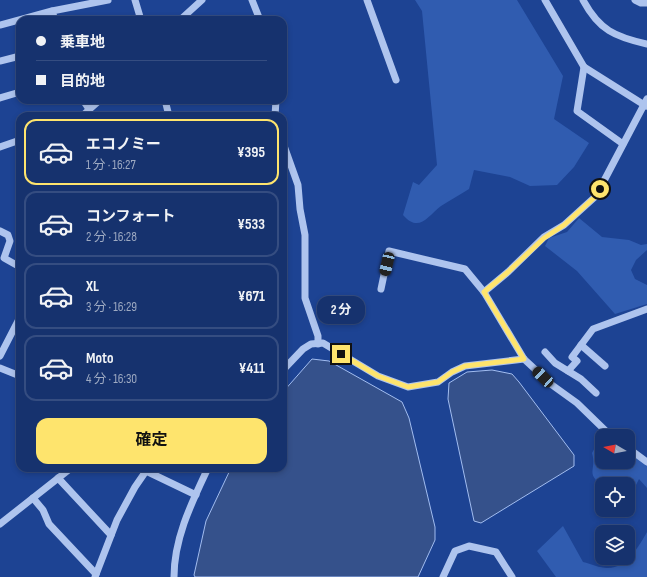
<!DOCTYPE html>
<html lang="ja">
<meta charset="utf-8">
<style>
body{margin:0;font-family:"Sofia Sans Condensed","Noto Sans JP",sans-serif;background:#1f3a73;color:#f1f3f6;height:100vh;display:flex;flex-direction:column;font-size:15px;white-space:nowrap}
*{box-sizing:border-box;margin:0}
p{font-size:13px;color:#9eaac2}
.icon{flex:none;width:22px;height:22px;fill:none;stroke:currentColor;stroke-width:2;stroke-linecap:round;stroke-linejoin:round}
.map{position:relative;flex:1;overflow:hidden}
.side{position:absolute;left:16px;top:112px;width:271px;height:360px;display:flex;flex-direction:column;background:#16326e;border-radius:12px;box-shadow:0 2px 6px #0003,0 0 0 1px #354d81}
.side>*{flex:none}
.guide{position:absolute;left:16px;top:16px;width:271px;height:88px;border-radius:12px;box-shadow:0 2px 6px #0003,0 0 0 1px #354d81;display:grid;align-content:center;height:88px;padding:0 20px;background:#16326e}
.needle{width:26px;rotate:280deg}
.fabs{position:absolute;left:595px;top:429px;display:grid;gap:8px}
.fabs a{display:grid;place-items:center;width:40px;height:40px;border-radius:8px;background:#16326e;box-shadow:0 2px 6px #0003,0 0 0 1px #354d81;font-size:20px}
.end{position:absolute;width:18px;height:18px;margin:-9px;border:5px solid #fee46d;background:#111;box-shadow:0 0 0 2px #111}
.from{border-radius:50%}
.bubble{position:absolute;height:28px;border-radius:12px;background:#16326e;box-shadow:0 2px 6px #0003,0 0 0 1px #354d81;font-size:13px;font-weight:700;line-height:28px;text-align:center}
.car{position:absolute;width:12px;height:24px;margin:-12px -6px;border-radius:5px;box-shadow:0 0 3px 1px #0007;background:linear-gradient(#222 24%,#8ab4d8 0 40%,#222 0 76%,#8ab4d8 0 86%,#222 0)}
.guide b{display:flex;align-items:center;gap:14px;height:38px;font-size:15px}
.guide b+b{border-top:1px solid #354d81}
.guide i{width:10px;height:10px;background:#f1f3f6}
ul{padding:7px 0 0;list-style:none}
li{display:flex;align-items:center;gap:12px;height:66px;margin:0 8px 6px;padding:0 12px;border:2px solid #354d81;border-radius:12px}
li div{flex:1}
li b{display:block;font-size:15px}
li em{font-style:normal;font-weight:700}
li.current{border-color:#fee46d}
li>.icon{width:36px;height:36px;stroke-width:1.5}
.primary-button{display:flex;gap:8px;margin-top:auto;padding:8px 20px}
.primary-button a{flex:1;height:46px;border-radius:12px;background:#fee46d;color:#111;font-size:16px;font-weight:700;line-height:46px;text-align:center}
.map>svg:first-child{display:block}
.green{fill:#305cb0}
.water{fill:#35518b;stroke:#a2bdf0}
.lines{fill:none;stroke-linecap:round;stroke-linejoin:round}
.minor{stroke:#aec4ee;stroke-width:7}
.route{stroke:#fee46d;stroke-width:5}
</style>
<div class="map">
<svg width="647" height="577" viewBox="0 0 647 577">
<rect width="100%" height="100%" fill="#1d4393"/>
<g class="green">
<path d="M415,0H517L563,76L554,119L589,143L574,167L557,185L530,186L510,177L474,170L469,189C460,195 450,200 441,206C427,217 419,233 403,215L413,182L419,185L437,165L422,11Z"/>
<path d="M579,218L602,237L629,240L641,245L647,244V250L636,260L631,270L635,279L647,285V304L615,314L577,271L545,246L549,238L567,232Z"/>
<path d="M602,435L604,436H602V462H628V452L647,465V488L639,479L632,493L628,490V484H602V485C585,473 597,470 592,453Z"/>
<path d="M563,526L583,562C591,564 600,568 607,568C626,569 639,546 647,532V577H556L537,551Z"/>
</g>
<g class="water">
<path d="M312,359L329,361L402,402L409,418L435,527V540L418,577H195L194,575L206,521L231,468H283V392Z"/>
<path d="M492,370L512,374L519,382L574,455V466L481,523L474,521L448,399L449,383L467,372Z"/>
</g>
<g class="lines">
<g class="minor">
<path d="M135,0L141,20"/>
<path d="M252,0L260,20"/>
<path d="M367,0L396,80"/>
<path d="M545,0L584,67L577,111L623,144"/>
<path d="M583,0C599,30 615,37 647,44"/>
<path d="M635,0L641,3H647"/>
<path d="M52,11L55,20"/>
<path d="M180,20L202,0"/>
<path d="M0,25L52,11L108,0"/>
<path d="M0,61L20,56"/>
<path d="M584,67L646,106"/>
<path d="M0,98L20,92"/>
<path d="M83,100L89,109"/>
<path d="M165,100L169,116"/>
<path d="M82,116L100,100"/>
<path d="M275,116L276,100"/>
<path d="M283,143L298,185L300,209L305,235V298L318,336V344"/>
<path d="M0,147L20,140"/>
<path d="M0,231L8,235L10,241L4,258L20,267"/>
<path d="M381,289L389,251L465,269L484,292L524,359L552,385L577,403L611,436"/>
<path d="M484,292L508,272L544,237L564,225L596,196L647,99"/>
<path d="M581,345L605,366"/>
<path d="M545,352L555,363L581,379L596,393"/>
<path d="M0,356L20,317"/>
<path d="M0,368L20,376"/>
<path d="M283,370L303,349L311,344L323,343L378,376L408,387L438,382L452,372L465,366L524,359"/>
<path d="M568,371L577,361L572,357L593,329L647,309"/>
<path d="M628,448L647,462"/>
<path d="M146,471L196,495"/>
<path d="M58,478L111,535"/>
<path d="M33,498L43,510L49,524L96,574"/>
<path d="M0,524L71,468"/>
<path d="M95,577L117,520L135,487L146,471V468"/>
<path d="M174,577C174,538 192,502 208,468"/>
<path d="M443,577L455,551L469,546L496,552L512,577"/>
</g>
</g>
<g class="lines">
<path class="route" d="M341,354L378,376L408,387L438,382L452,372L465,366L524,359L484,292L508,272L544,238L564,225L596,196L600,189"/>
</g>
</svg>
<div class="fabs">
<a><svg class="needle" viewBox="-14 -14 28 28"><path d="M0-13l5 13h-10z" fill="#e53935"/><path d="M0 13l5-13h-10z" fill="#9eaac2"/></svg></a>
<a><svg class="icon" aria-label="locate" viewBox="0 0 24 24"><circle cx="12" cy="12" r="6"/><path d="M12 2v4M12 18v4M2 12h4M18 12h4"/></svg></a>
<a><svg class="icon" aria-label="layers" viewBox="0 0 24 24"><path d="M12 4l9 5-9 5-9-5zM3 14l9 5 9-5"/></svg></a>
</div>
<i class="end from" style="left:600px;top:189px"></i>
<i class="end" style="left:341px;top:354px"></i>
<div class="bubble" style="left:317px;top:296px;width:48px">2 分</div>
<i class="car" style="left:387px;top:264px;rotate:193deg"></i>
<i class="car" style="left:543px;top:377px;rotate:313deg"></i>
<div class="guide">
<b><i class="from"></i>乗車地</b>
<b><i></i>目的地</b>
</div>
<section class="side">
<ul>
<li class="current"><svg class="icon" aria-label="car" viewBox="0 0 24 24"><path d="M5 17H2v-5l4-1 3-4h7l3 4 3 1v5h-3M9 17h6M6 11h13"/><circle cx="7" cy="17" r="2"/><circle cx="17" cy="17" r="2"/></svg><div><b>エコノミー</b><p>1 分 · 16:27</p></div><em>¥395</em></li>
<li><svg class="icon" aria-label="car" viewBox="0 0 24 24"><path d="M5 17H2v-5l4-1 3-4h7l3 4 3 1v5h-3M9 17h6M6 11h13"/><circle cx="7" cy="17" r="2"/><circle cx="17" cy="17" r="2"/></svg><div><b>コンフォート</b><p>2 分 · 16:28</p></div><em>¥533</em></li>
<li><svg class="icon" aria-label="car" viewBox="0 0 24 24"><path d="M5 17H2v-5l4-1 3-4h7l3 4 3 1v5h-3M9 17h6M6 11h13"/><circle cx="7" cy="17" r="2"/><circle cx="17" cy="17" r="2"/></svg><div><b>XL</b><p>3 分 · 16:29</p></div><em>¥671</em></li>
<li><svg class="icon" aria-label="car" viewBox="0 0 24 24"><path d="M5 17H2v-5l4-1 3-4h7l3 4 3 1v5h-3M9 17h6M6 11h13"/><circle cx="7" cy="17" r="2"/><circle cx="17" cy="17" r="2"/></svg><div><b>Moto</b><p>4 分 · 16:30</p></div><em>¥411</em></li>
</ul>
<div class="primary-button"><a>確定</a></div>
</section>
</div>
